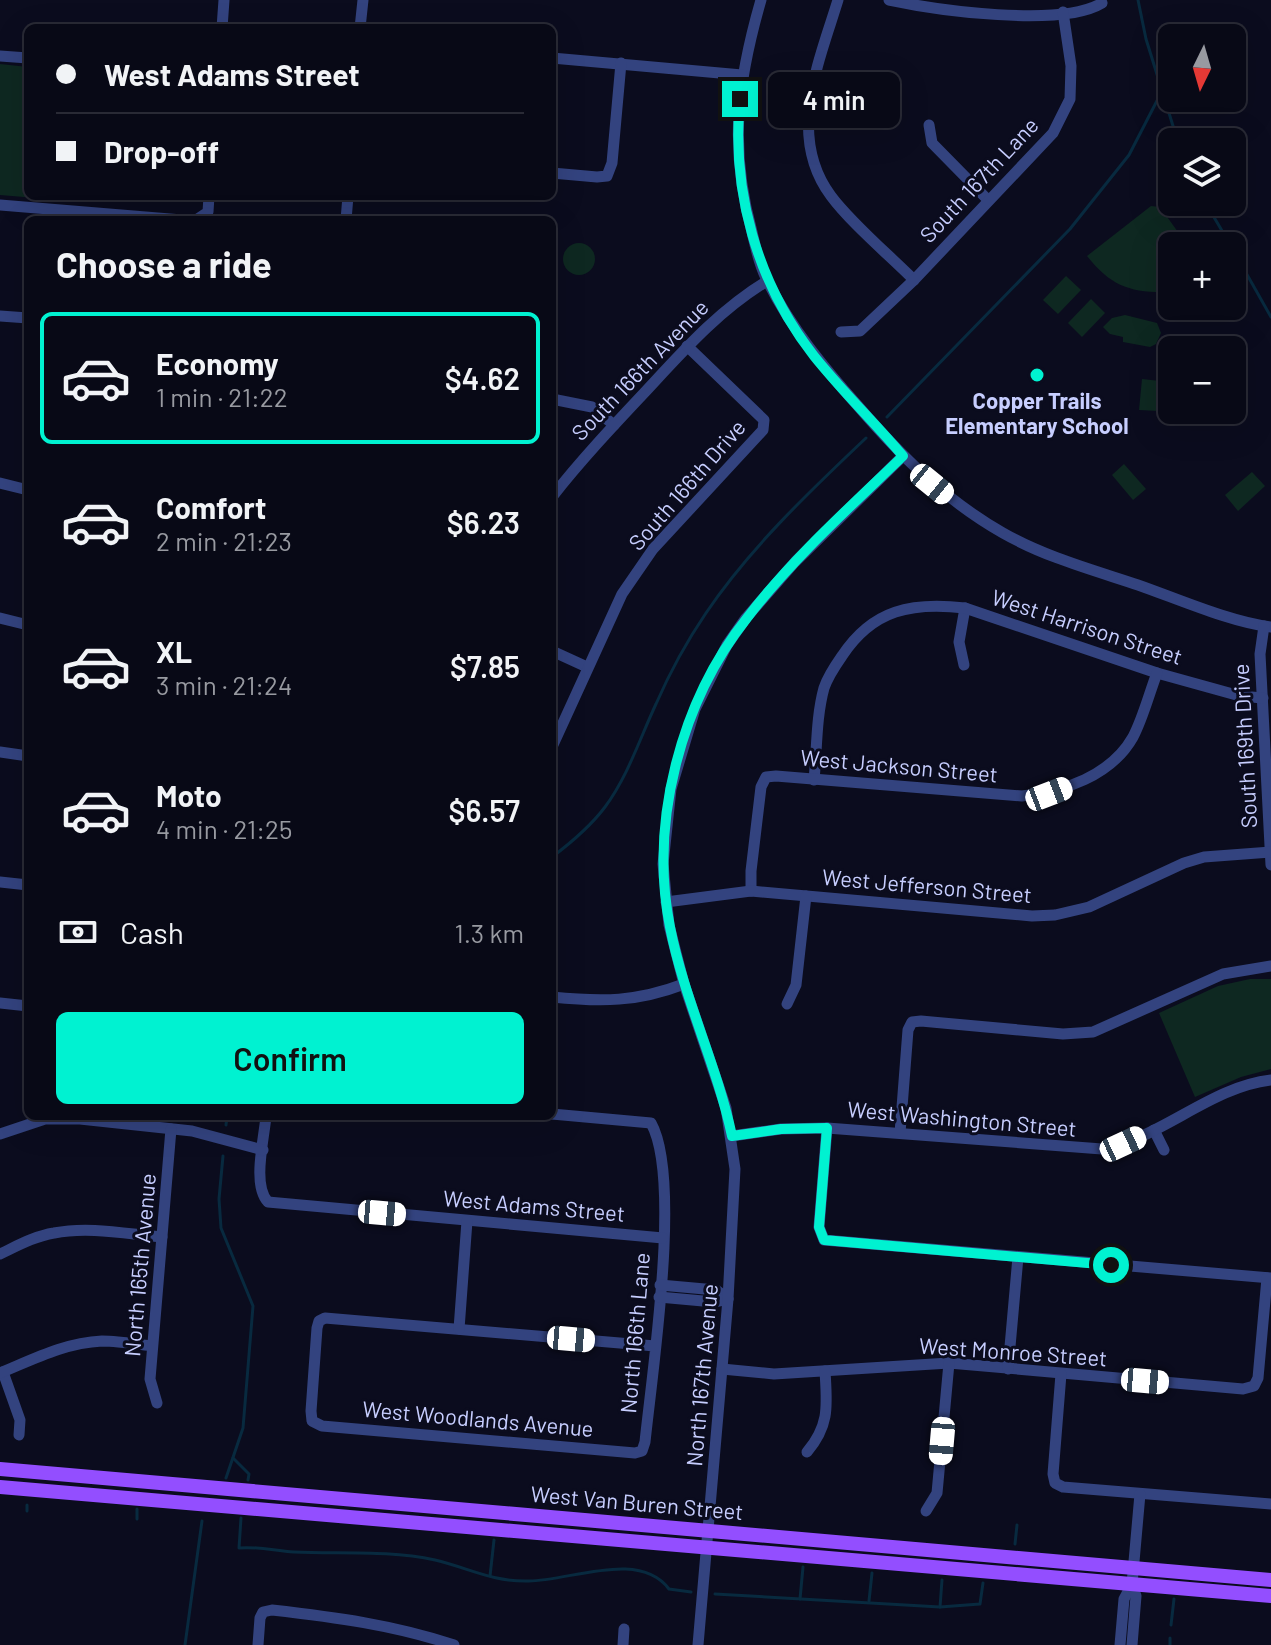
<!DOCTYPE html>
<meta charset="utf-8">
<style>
body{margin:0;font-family:Barlow,sans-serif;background:#161723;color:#f1f3f6;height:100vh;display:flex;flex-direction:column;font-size:30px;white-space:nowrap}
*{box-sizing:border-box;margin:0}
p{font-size:26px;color:#989aa1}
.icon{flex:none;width:44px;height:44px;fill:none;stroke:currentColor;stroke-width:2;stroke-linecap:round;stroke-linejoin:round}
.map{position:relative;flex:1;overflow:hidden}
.details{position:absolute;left:24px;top:216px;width:532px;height:904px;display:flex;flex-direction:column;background:#080916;border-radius:12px;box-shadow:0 8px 32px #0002,0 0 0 2px #292a35}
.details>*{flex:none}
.hud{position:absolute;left:24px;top:24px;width:532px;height:176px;border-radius:12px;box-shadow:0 8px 32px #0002,0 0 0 2px #292a35;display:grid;align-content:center;height:176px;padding:0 32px;background:#080916}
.needle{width:52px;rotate:185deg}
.fabs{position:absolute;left:1158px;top:24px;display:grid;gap:16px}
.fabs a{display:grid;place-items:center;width:88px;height:88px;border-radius:12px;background:#080916;box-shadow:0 8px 32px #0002,0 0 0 2px #292a35;font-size:40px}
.end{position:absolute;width:36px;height:36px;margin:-18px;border:10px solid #00f2d1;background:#111;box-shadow:0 0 0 4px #111}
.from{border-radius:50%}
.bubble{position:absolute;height:56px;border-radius:12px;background:#080916;box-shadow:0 8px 32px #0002,0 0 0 2px #292a35;font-size:26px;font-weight:600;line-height:56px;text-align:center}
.car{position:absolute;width:24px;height:48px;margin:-24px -12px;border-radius:10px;box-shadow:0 0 6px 2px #0007;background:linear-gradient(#fff 24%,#345 0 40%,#fff 0 76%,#345 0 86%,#fff 0)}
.hud b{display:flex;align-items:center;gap:28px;height:76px;font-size:30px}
.hud b+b{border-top:2px solid #292a35}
.hud i{width:20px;height:20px;background:#f1f3f6}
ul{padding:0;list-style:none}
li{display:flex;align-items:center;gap:24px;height:132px;margin:0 16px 12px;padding:0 16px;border:4px solid transparent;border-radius:12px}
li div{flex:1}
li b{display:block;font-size:30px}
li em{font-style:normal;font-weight:600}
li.active{border-color:#00f2d1}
li>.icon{width:72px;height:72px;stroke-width:1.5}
h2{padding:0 32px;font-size:36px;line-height:96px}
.pay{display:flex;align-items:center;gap:20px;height:88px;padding:0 32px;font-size:30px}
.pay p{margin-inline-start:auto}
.primary-button{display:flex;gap:16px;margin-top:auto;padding:16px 32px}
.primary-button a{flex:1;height:92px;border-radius:12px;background:#00f2d1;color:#111;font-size:32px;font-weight:600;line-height:92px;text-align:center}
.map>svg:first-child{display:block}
.green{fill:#0e2821}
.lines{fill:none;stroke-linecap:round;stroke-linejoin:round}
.stream{stroke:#082a3f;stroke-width:3}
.minor{stroke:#33437f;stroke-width:11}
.major{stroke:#934eff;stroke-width:14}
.route{stroke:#00f2d1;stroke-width:10}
.poi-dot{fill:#00f2d1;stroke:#0b0c1e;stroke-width:3}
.labels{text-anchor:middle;stroke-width:6;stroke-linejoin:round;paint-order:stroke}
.street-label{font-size:22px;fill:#c7ceff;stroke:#0b0c1e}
.poi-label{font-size:22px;font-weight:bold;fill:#c7ceff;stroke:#0b0c1e}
</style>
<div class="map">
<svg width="1271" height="1645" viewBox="0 0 1271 1645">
<rect width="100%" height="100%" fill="#0b0c1e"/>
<g class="green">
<path d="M0,64L28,67V196L36,198L0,195Z"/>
<path d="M1151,206L1160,207L1188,246H1172V291L1169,292C1130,293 1111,286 1087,256Z"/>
<circle cx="579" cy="259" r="16"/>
<path d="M1066,276L1081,290L1058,314L1043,300Z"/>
<path d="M1091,299L1105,313L1082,337L1068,323Z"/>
<path d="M1125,315L1157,323L1161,333L1156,344L1150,347L1123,342V337L1110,334L1103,327L1112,318Z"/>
<path d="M1142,379L1160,381L1158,411L1139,410Z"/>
<path d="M1124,464L1146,489L1133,500L1112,475Z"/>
<path d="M1252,472L1265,486L1238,511L1225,495Z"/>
<path d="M1250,979H1271V1069L1241,1077L1195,1097L1159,1013L1218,986Z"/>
</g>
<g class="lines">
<g class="stream">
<path d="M1138,0L1146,39L1178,142"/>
<path d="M1205,202L1231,246"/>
<path d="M1232,248L1271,317"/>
<path d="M887,417L1070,229L1129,155L1162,91"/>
<path d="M552,857C572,842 590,827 605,807C628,776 640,738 656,704C670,672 687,641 706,613C749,549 810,491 866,438"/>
<path d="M226,1125L227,1116"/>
<path d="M223,1156L219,1199L221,1228L253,1306L243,1428L226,1478"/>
<path d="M233,1458L249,1474L248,1480"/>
<path d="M27,1511V1505"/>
<path d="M241,1518L239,1548C258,1546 275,1551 294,1552C340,1554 389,1550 435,1560C469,1568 492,1582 529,1581C570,1581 639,1549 669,1589L691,1592"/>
<path d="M137,1519V1509"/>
<path d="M1015,1544L1017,1525"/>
<path d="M490,1576L494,1540"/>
<path d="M715,1594L940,1607L980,1604L983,1583"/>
<path d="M800,1599L803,1567"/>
<path d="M869,1601L872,1573"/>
<path d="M940,1607L942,1580"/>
<path d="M1171,1625L1174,1599"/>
<path d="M185,1645L202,1521"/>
<path d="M1170,1645V1638"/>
</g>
<g class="minor">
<path d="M761,0C737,83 729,148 752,232C756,249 760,268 769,284C792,329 824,368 858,406C901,456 945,500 1003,533C1045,557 1093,570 1138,585C1178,599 1230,622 1271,627"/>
<path d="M838,0C819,62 786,136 831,196C851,223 889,255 914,280"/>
<path d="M889,0C936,10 1061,28 1102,3L1101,0"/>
<path d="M222,28L224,0"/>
<path d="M360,28L363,0"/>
<path d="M0,56L28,58"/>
<path d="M552,58L742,75"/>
<path d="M929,125L932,143L988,200"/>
<path d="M552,173L597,177L607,176L612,163L621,63"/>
<path d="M0,205L182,220"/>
<path d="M196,220L208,212L209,196"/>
<path d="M346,220L348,196"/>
<path d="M0,316L28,318"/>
<path d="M841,332L860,331L914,280L1053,133L1070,99L1071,66L1063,12"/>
<path d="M552,399L592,407L614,425"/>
<path d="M0,483L28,490"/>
<path d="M552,497C581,460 613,426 645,392C683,351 719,310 767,281"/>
<path d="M0,618L28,625"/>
<path d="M1264,626L1260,654L1271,865"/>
<path d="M552,651L587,667"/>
<path d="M964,665L959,642L965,608"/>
<path d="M552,747L622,594L653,549L763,430L764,420L687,346"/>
<path d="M0,752L28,756"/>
<path d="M814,780C817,750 816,717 824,688C828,676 835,666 842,656C873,609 912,602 965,608L1157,673L1240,696L1263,698"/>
<path d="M0,882L28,885"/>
<path d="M751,891V871L761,787L766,777L776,776L1022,796C1063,792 1111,776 1133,737C1143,718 1149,694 1157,673"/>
<path d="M666,902L751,891L1032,916L1055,915L1089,907L1184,863L1204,857L1271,852"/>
<path d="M552,997C602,1002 637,1002 684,984"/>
<path d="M0,1003L28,1006"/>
<path d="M787,1004L796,985L806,896"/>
<path d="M552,1114L651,1123C682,1178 652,1373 645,1442L642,1451L635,1453L322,1426L312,1421L311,1411L317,1328L319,1321L325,1318L655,1346"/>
<path d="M266,1116C264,1140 252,1185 268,1202L663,1238"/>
<path d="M827,1128L819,1227L824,1240L1271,1278"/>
<path d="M1154,1130L1164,1150"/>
<path d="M900,1133L908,1030L912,1022L921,1021L1063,1034L1093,1032L1223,974L1271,966"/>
<path d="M0,1134L45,1119H80L192,1131L263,1150"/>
<path d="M732,1136L781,1129L827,1128L1102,1149C1162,1138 1210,1087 1271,1080"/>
<path d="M0,1254C17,1246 35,1236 54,1233C89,1226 127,1234 162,1237"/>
<path d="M660,1285L716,1290L728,1299"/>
<path d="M659,1297L714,1302L728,1299"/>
<path d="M459,1329L467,1221"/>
<path d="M722,1369L774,1374L949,1363L1243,1389L1254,1386L1258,1378L1267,1278"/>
<path d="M1008,1369L1018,1257"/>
<path d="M3,1372L20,1420L19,1435"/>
<path d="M0,1373C34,1359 64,1343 102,1341C118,1341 136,1344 152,1346"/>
<path d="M1061,1374L1053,1474L1055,1483L1063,1487L1271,1504"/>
<path d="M157,1403L150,1379L171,1129"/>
<path d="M807,1452C830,1425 827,1405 825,1371"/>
<path d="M926,1511L937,1493L949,1363"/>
<path d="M258,1645L260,1618L263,1612L272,1610C334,1617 394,1625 454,1645"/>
<path d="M623,1645L624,1629"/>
<path d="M698,1645L728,1299L735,1169L726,1108L684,984L669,925L663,864L671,789L695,709L727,645L746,618L795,562L903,456"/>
<path d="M1120,1645L1124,1599L1132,1584"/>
<path d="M1132,1645L1136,1596L1132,1584L1140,1494"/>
</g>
<g class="major">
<path d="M0,1469L1271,1580"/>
<path d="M0,1487L1271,1596"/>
</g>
</g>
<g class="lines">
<path class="route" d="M740,99C731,191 757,283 814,356C842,391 874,422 903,456C849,508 792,559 747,618C681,701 649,822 670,927C684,999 717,1065 732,1136L781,1129L827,1128L819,1227L824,1240L1111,1265"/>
</g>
<circle class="poi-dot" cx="1037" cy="375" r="8"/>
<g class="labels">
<g class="street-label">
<text transform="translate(979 180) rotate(-47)" y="8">South 167th Lane</text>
<text transform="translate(640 370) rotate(-46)" y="8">South 166th Avenue</text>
<text transform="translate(687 485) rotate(-49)" y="8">South 166th Drive</text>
<text transform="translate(1087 627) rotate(18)" y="8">West Harrison Street</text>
<text transform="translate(1245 746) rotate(-93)" y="8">South 169th Drive</text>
<text transform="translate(899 766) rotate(5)" y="8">West Jackson Street</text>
<text transform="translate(927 886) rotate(5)" y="8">West Jefferson Street</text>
<text transform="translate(962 1119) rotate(5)" y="8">West Washington Street</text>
<text transform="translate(534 1206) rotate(5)" y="8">West Adams Street</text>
<text transform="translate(140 1265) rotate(-85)" y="8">North 165th Avenue</text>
<text transform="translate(635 1333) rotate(-85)" y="8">North 166th Lane</text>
<text transform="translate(1013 1352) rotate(4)" y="8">West Monroe Street</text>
<text transform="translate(702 1375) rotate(-85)" y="8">North 167th Avenue</text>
<text transform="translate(478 1419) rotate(5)" y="8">West Woodlands Avenue</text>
<text transform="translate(637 1503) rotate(5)" y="8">West Van Buren Street</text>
</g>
<g class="poi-label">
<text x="1037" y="409">Copper Trails<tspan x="1037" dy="25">Elementary School</tspan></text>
</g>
</g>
</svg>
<div class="fabs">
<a><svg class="needle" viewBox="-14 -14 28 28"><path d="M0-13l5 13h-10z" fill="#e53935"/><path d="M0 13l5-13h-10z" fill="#989aa1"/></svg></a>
<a><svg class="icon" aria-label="layers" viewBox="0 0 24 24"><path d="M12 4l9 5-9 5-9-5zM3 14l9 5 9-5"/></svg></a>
<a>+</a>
<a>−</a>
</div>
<i class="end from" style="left:1111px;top:1265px"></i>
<i class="end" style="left:740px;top:99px"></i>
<div class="bubble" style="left:768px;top:72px;width:132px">4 min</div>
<i class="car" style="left:932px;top:484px;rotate:129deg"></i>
<i class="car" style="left:1049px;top:794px;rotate:69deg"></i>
<i class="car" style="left:1123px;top:1144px;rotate:65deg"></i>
<i class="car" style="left:382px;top:1213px;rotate:95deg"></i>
<i class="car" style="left:571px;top:1339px;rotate:95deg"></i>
<i class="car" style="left:1145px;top:1381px;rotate:95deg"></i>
<i class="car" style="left:942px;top:1441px;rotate:185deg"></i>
<div class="hud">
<b><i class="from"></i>West Adams Street</b>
<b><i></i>Drop-off</b>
</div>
<section class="details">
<h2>Choose a ride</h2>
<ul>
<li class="active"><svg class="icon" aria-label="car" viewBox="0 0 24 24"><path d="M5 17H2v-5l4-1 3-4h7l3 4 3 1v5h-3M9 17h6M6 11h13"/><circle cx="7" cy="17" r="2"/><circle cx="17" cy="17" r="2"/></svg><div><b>Economy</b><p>1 min · 21:22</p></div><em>$4.62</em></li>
<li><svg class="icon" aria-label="car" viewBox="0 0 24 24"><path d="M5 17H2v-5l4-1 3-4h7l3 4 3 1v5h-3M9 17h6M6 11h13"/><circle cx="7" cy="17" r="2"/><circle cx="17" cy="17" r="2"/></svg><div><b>Comfort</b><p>2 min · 21:23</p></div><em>$6.23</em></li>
<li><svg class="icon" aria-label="car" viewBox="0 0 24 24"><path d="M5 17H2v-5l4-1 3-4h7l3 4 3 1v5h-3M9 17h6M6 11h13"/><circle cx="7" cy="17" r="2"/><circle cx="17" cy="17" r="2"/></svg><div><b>XL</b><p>3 min · 21:24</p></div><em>$7.85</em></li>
<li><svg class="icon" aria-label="car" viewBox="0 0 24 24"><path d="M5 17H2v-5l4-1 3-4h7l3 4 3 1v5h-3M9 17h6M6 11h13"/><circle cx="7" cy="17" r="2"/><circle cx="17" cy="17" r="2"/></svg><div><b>Moto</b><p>4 min · 21:25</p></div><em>$6.57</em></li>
</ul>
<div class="pay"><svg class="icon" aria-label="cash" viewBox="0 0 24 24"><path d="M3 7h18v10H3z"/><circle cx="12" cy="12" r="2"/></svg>Cash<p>1.3 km</p></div>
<div class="primary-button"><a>Confirm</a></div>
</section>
</div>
